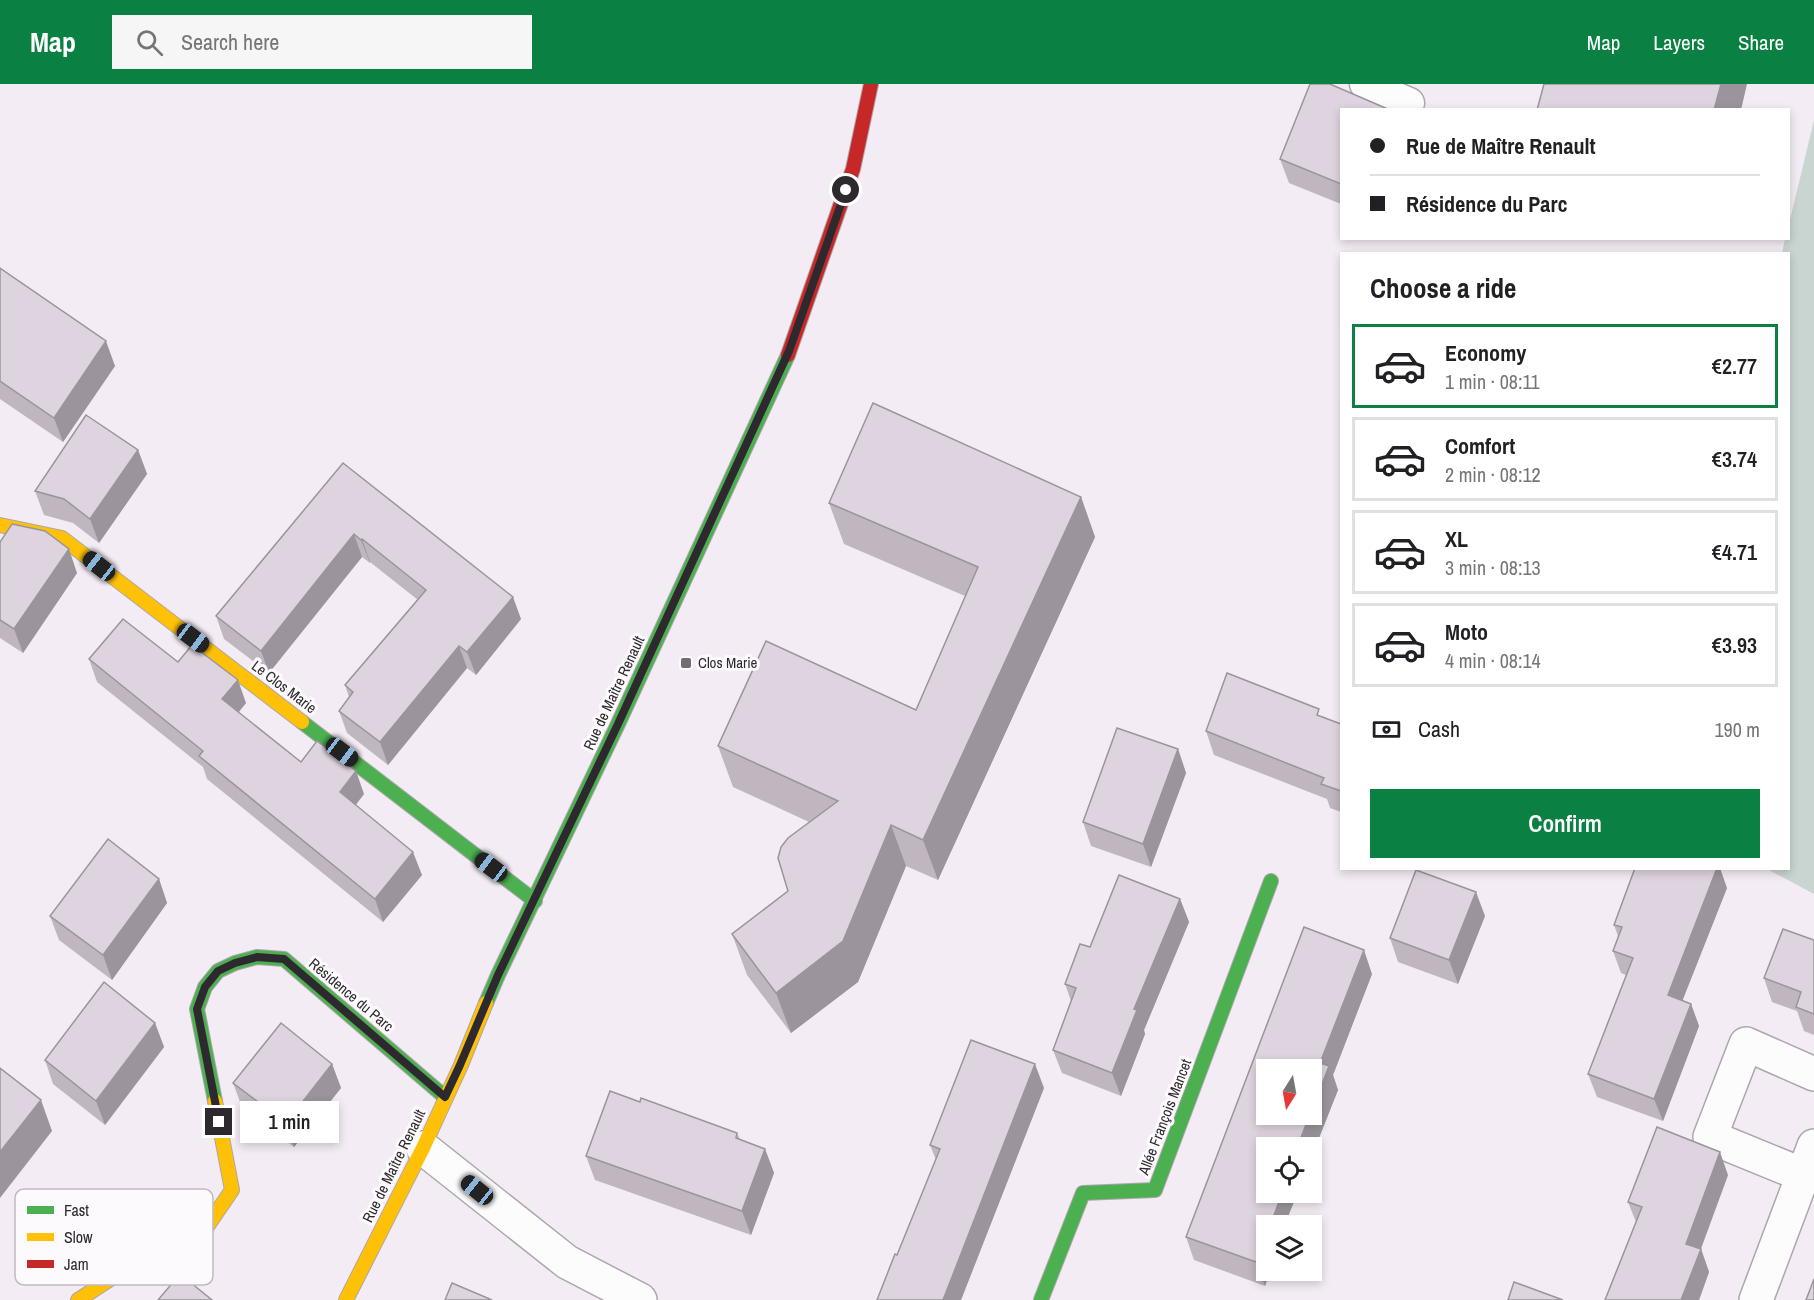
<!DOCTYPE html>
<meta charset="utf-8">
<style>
body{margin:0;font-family:"Archivo Narrow",sans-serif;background:#f6f6f6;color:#202124;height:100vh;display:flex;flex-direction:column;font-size:22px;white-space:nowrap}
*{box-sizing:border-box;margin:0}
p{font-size:20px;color:#757577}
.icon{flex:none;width:33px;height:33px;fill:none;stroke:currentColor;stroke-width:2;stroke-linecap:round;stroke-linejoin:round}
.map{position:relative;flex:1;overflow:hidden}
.details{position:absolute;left:1340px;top:168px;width:450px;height:618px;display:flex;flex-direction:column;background:#fff;border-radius:0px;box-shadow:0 3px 9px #0003}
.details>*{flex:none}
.guide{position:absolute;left:1340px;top:24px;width:450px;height:132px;border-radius:0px;box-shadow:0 3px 9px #0003;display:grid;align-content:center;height:132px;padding:0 30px;background:#fff}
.needle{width:39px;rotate:191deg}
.fabs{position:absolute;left:1256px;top:975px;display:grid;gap:12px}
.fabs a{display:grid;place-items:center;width:66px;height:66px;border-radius:0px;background:#fff;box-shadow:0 3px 9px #0003;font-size:30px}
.end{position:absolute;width:27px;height:27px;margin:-14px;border:8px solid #2e292e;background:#fff;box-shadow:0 0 0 3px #fff}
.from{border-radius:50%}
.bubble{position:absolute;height:42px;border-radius:0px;background:#fff;box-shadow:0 3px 9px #0003;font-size:20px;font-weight:600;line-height:42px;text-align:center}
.car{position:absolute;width:18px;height:36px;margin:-18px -9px;border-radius:8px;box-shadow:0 0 4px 2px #0007;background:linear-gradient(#222 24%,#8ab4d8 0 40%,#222 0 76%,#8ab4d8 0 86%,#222 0)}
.guide b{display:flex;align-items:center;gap:21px;height:57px;font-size:22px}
.guide b+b{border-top:2px solid #e0e0e0}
.guide i{width:15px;height:15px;background:#202124}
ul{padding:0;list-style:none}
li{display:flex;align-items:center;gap:18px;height:84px;margin:0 12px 9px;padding:0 18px;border:3px solid #e0e0e0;border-radius:0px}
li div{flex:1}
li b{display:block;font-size:22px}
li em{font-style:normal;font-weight:600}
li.on{border-color:#0b8043}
li>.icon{width:54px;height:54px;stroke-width:1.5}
h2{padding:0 30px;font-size:27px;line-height:72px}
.pay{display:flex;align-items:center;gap:15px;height:66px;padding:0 30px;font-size:22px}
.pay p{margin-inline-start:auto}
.primary-button{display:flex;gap:12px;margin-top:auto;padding:12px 30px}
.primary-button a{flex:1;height:69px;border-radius:0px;background:#0b8043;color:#fff;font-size:24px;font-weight:600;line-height:69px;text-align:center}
header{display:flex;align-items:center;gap:36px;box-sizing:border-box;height:84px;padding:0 30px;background:#0b8043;color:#fff}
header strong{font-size:28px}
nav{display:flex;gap:33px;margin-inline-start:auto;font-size:21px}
.search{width:420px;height:54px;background:#f6f6f6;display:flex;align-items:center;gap:15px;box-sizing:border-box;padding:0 21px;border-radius:0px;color:#757577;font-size:22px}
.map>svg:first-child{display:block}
.green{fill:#c9d5d0}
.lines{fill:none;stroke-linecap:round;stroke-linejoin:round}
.lane-casing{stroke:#aca7ac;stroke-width:33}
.street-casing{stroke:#aca7ac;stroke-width:36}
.fast-casing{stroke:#aca7ac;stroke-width:16}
.slow-casing{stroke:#aca7ac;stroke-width:16}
.jam-casing{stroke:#aca7ac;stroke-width:16}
.lane{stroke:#fdfcfd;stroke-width:30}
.street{stroke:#fdfcfd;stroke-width:33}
.fast{stroke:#4caf50;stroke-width:14}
.slow{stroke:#ffc107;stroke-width:14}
.jam{stroke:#c62828;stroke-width:14}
.wall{fill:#bfb6c0}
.shaded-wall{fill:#9b949c}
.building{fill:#ded4df;stroke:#9b949c;stroke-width:1.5}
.route{stroke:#2e292e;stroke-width:8}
.poi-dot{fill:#736d73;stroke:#fdfafd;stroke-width:2}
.labels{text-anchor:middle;stroke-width:6;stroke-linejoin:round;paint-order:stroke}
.poi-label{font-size:15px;fill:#2e292e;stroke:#fdfafd;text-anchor:start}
.street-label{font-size:15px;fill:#2e292e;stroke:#fdfafd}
.key{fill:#fdfafd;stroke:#bfbbbf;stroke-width:1.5}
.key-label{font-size:16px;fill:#2e292e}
</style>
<header>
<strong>Map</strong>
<div class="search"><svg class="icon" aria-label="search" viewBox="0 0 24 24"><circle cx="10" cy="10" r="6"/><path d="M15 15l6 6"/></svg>Search here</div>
<nav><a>Map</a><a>Layers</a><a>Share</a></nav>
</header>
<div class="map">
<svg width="1814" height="1216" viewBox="0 0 1814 1216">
<rect width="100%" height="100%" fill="#f4ecf4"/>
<path class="green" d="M1814,36V810L1767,785L1788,784V170L1782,169L1785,155L1788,154V144Z"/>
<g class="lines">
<g class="lane-casing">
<path id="lane" d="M1365,0L1409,19"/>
</g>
<g class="street-casing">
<g id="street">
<path d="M423,1064L567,1178L640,1216"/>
<path d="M1803,1091L1710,1053L1746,960L1814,990"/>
<path d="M1756,1216L1814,1062"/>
</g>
</g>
<g class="fast-casing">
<g id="fast">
<path d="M302,638L535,817"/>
<path d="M486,919L498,891L618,640L788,271"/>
<path d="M215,1017L197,925L205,903L218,887L235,879L257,873L284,875L445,1013"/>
<path d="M1041,1216L1083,1109L1155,1106L1271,797"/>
</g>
</g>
<g class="slow-casing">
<g id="slow">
<path d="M0,441L62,454L302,638"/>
<path d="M78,1216L115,1192L191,1166L232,1106L215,1017"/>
<path d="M346,1216L423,1064L461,981L486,919"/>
</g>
</g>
<g class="jam-casing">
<path id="jam" d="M788,271L853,85L871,0"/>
</g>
<use href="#lane" class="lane"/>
<use href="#street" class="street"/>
<use href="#fast" class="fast"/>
<use href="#slow" class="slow"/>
<use href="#jam" class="jam"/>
</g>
<g class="wall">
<path d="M1341,26V120L1289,99L1280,75Z"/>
<path d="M0,184L115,282L63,358L0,315Z"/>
<path d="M138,366L147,390L99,459L73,439L44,431L35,407Z"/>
<path d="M343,379L521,535L476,591L467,584L388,681L347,649L339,627L349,613L345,601L418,516L370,478V479L362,473L269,589L224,555L216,532Z"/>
<path d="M1081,413L1095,453L938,796L906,782L858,898L791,949L747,891L732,850L788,807L809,738L733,703L718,662L916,626L965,512L844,460L829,419Z"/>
<path d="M0,458L77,489L23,569L0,554Z"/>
<path d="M89,575L178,578L246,619L238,628L301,678L364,710L356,721L422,791L383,838L207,695L203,683L97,598Z"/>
<path d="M1322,632L1341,640V728L1330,724L1327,715L1214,671L1206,647Z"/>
<path d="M1178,665L1186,689L1151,783L1091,762L1083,738Z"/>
<path d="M159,795L167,819L112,896L59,856L50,832Z"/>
<path d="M1727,804L1682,916L1691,920L1699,942L1663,1037L1597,1013L1588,990L1626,891L1621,889L1613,867L1618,852L1614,841Z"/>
<path d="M1180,815L1189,838L1144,946L1145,950L1121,1012L1062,989L1053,966L1071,917L1065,900L1090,863Z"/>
<path d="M1485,832L1458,900L1398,878L1390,854Z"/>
<path d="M1814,856V951L1804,947L1797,927L1772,918L1764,894Z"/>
<path d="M1372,890L1333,991L1338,1006L1287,1135L1289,1139L1265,1202L1194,1176L1186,1153Z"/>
<path d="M155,939L164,963L105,1041L53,1000L45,976Z"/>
<path d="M332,980L341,1004L294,1063L242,1023L233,999Z"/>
<path d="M1044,1004L961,1216H877L897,1171L936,1076L930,1061Z"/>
<path d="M640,1018L737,1049L740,1055L765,1065L774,1089L751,1151L595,1096L586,1072Z"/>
<path d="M1728,1091L1701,1165L1709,1188L1699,1216H1605L1636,1138L1628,1118Z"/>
</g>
<g class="shaded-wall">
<path d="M1721,0H1747L1741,26H1714Z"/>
<path d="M106,257L115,282L63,358L54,334Z"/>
<path d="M138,366L147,390L99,459L90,435Z"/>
<path d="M1081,413L1095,453L938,796L923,756Z"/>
<path d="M354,450L362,473L269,589L261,567Z"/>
<path d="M362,455L370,478V479L361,456Z"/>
<path d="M69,465L77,489L23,569L14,545Z"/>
<path d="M513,513L521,535L476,591L467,568Z"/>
<path d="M459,562L467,584L388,681L380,658Z"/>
<path d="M238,596L246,619L231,638L222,615Z"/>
<path d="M1178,665L1186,689L1151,783L1143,760Z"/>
<path d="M356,687L364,710L348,730L340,708Z"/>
<path d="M891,741L906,782L858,898L791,949L776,909Z"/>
<path d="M413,768L422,791L383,838L375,815Z"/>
<path d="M1717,784H1720L1727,804L1676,933L1668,911Z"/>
<path d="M159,795L167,819L112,896L103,871Z"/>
<path d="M1476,808L1485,832L1458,900L1449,876Z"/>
<path d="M1180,815L1189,838L1144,946L1145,950L1121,1012L1112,989L1134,925Z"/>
<path d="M1364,866L1372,890L1333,991L1338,1006L1311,1074V1064H1297L1311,1030L1320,979Z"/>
<path d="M1691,920L1699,942L1663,1037L1654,1015Z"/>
<path d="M155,939L164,963L105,1041L96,1017Z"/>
<path d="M332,980L341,1004L294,1063L286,1039Z"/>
<path d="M1035,980L1044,1004L961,1216H943Z"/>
<path d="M41,1016L52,1047L0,1114V1068Z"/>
<path d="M765,1065L774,1089L751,1151L742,1127Z"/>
<path d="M1720,1068L1728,1091L1694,1183L1686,1160Z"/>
<path d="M1280,1108H1298L1287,1135L1289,1139L1288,1142H1270Z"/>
<path d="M1266,1152V1186H1270L1265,1202L1256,1178Z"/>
<path d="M1701,1165L1709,1188L1699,1216H1681Z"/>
</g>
<g class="building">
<path d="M1310,0H1330L1390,26H1341V100L1280,75Z"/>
<path d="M1544,0H1721L1714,26H1537Z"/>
<path d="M0,184L106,257L54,334L0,297Z"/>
<path d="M873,319L1081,413L923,756L891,741L843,857L776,909L732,850L788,807L778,774L781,763L788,754L838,717L718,662L766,557L916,626L978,483L829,419Z"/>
<path d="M86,331L138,366L90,435L64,415L35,407Z"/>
<path d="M343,379L513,513L467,568L459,562L380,658L339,627L353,608L345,601L426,506L362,455L361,456L354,450L261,567L216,532Z"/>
<path d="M12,440L45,447L69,465L14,545L0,536V458Z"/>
<path d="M123,535L178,578L192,561L238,596L222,615L301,678L317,657L356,687L340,708L413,768L375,815L199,672L203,667L89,575Z"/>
<path d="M1227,589L1319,625L1317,631L1341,640V707L1321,700L1324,694L1206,647Z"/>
<path d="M1117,644L1178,665L1143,760L1083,738Z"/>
<path d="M108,755L159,795L103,871L50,832Z"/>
<path d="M1635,784H1717L1668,911L1691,920L1654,1015L1588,990L1633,874L1613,867L1622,843L1614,841Z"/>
<path d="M1416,786L1476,808L1449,876L1390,854Z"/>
<path d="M1119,791L1180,815L1134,925L1137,926L1112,989L1053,966L1076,904L1065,900L1080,860L1090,863Z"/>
<path d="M1304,843L1364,866L1320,979L1329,982L1311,1029V986H1266V1030H1310L1297,1064H1266V1108H1280L1277,1114L1280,1115L1270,1142H1266V1152L1256,1178L1186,1153Z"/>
<path d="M1783,845L1814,856V930L1796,923L1801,908L1764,894Z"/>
<path d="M104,898L155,939L96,1017L45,976Z"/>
<path d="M281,939L332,980L286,1039L233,999Z"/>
<path d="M971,956L1035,980L943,1216H877L895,1170L897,1171L940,1065L930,1061Z"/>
<path d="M0,984L41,1016L0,1068Z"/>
<path d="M610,1007L640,1018L641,1014L737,1049L736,1054L765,1065L742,1127L586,1072Z"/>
<path d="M1657,1043L1720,1068L1686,1160L1701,1165L1681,1216H1605L1642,1123L1628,1118Z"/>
<path d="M180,1190L212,1216H158Z"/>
<path d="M1814,1195V1216H1806Z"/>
<path d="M1514,1198L1563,1216H1508Z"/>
<path d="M452,1199L492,1216H445Z"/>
</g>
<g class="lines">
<path class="route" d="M219,1038L197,925L205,903L218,887L235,879L257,873L284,875L445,1013L460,981L498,891L618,640L789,267L846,106"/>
</g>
<rect class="poi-dot" x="680" y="573" width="12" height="12" rx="3"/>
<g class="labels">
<g class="poi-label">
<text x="698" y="584">Clos Marie</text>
</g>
<g class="street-label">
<text transform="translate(284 603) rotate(37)" y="5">Le Clos Marie</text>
<text transform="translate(614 609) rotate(-65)" y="5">Rue de Maître Renault</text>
<text transform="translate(351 911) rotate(40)" y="5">Résidence du Parc</text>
<text transform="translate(1165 1033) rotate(-69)" y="5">Allée François Mancet</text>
<text transform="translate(394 1082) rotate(-64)" y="5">Rue de Maître Renault</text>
</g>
</g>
<rect x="15" y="1105" width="198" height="96" rx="9" class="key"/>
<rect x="27" y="1122" width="27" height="8" fill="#4caf50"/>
<rect x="27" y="1149" width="27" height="8" fill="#ffc107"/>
<rect x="27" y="1176" width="27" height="8" fill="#c62828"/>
<g class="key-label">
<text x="64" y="1132">Fast</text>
<text x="64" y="1159">Slow</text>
<text x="64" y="1186">Jam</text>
</g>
</svg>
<div class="fabs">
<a><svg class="needle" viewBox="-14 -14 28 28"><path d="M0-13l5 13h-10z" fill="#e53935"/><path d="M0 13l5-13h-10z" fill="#757577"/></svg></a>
<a><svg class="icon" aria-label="locate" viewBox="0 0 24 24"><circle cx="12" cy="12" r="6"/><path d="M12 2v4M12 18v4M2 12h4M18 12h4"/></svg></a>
<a><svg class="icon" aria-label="layers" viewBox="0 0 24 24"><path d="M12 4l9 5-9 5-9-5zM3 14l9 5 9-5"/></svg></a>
</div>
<i class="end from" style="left:846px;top:106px"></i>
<i class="end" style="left:219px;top:1038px"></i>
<div class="bubble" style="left:240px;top:1017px;width:99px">1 min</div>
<i class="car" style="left:99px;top:482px;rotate:308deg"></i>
<i class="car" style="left:193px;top:554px;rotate:127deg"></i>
<i class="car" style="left:342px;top:668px;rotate:127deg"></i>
<i class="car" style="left:491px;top:783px;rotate:307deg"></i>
<i class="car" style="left:477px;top:1106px;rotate:309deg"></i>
<div class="guide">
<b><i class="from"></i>Rue de Maître Renault</b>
<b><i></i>Résidence du Parc</b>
</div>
<section class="details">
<h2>Choose a ride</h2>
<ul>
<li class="on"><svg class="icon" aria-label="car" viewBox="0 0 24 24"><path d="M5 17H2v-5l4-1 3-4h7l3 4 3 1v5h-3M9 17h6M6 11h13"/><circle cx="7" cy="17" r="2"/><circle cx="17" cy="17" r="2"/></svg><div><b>Economy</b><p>1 min · 08:11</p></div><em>€2.77</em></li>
<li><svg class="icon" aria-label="car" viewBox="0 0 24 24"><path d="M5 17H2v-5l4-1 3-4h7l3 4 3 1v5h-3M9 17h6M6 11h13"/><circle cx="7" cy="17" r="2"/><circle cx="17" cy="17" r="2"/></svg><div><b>Comfort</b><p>2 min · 08:12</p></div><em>€3.74</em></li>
<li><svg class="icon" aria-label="car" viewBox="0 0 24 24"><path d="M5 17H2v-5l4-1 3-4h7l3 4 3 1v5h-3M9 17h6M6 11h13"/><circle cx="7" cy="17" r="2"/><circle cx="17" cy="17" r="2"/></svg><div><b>XL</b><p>3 min · 08:13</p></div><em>€4.71</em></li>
<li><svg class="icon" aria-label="car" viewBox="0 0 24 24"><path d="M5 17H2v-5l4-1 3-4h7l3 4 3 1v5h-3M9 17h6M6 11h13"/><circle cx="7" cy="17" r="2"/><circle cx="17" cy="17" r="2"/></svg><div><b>Moto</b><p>4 min · 08:14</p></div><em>€3.93</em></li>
</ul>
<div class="pay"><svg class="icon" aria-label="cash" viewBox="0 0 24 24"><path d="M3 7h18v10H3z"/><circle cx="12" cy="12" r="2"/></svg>Cash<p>190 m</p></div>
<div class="primary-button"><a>Confirm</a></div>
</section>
</div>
